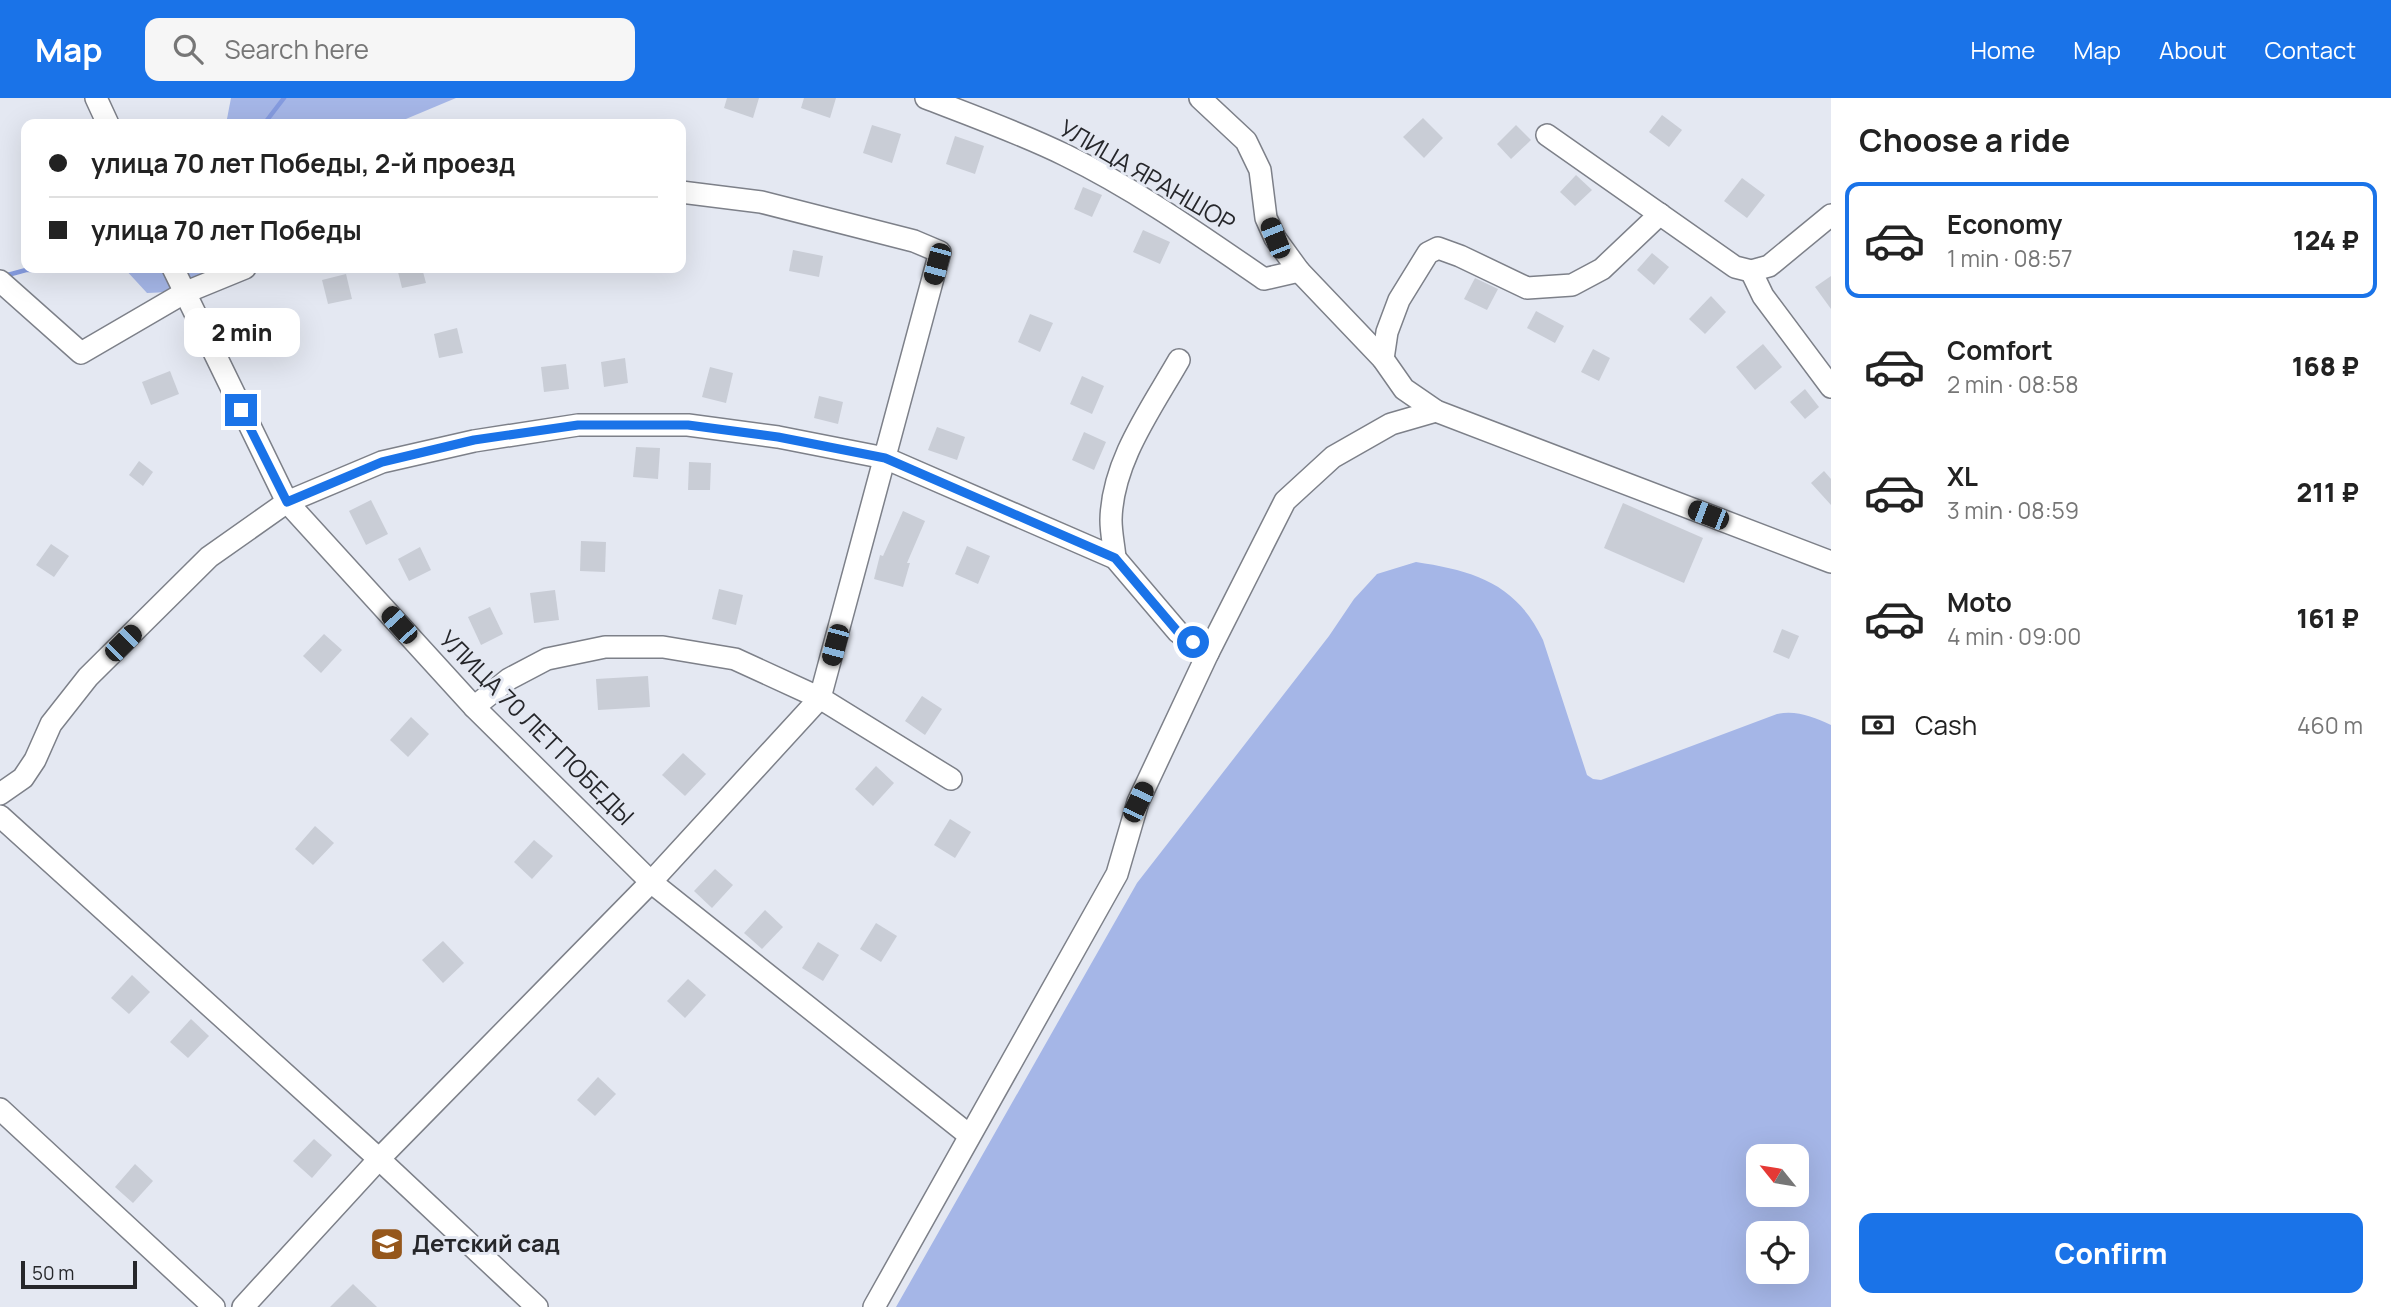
<!DOCTYPE html>
<meta charset="utf-8">
<style>
body{margin:0;font-family:Manrope,sans-serif;background:#f6f6f6;color:#222;height:100vh;display:flex;flex-direction:column;font-size:26px;white-space:nowrap}
*{box-sizing:border-box;margin:0}
p{font-size:23px;color:#767676}
.icon{flex:none;width:38px;height:38px;fill:none;stroke:currentColor;stroke-width:2;stroke-linecap:round;stroke-linejoin:round}
.map{position:relative;flex:1;overflow:hidden}
.side{display:flex;flex-direction:column;background:#fff;width:560px}
.side>*{flex:none}
.hud{position:absolute;left:21px;top:21px;width:665px;height:154px;border-radius:14px;box-shadow:0 7px 28px #0002;display:grid;align-content:center;height:154px;padding:0 28px;background:#fff}
.needle{width:46px;rotate:300deg}
.tools{position:absolute;left:1746px;top:1046px;display:grid;gap:14px}
.tools a{display:grid;place-items:center;width:63px;height:63px;border-radius:14px;background:#fff;box-shadow:0 7px 28px #0002;font-size:35px}
.scale{position:absolute;left:21px;bottom:18px;width:116px;box-sizing:border-box;padding-left:7px;border:4px solid #26272b;border-top:0;font-size:19px;line-height:24px;white-space:nowrap;color:#26272b;-webkit-text-stroke:5px #e4e8f2;paint-order:stroke}
.end{position:absolute;width:32px;height:32px;margin:-16px;border:9px solid #1a73e8;background:#fff;box-shadow:0 0 0 4px #fff}
.from{border-radius:50%}
.bubble{position:absolute;height:49px;border-radius:14px;background:#fff;box-shadow:0 7px 28px #0002;font-size:23px;font-weight:800;line-height:49px;text-align:center}
.car{position:absolute;width:21px;height:42px;margin:-21px -10px;border-radius:9px;box-shadow:0 0 5px 2px #0007;background:linear-gradient(#222 24%,#8ab4d8 0 40%,#222 0 76%,#8ab4d8 0 86%,#222 0)}
.hud b{display:flex;align-items:center;gap:24px;height:66px;font-size:26px}
.hud b+b{border-top:2px solid #e0e0e0}
.hud i{width:18px;height:18px;background:#222}
ul{padding:0;list-style:none}
li{display:flex;align-items:center;gap:21px;height:116px;margin:0 14px 10px;padding:0 14px;border:4px solid transparent;border-radius:14px}
li div{flex:1}
li b{display:block;font-size:26px}
li em{font-style:normal;font-weight:800}
li.on{border-color:#1a73e8}
li>.icon{width:63px;height:63px;stroke-width:1.5}
h2{padding:0 28px;font-size:32px;line-height:84px}
.pay{display:flex;align-items:center;gap:18px;height:77px;padding:0 28px;font-size:26px}
.pay p{margin-inline-start:auto}
.primary-button{display:flex;gap:14px;margin-top:auto;padding:14px 28px}
.primary-button a{flex:1;height:80px;border-radius:14px;background:#1a73e8;color:#fff;font-size:28px;font-weight:800;line-height:80px;text-align:center}
header{display:flex;align-items:center;gap:42px;box-sizing:border-box;height:98px;padding:0 35px;background:#1a73e8;color:#fff}
header strong{font-size:33px}
nav{display:flex;gap:38px;margin-inline-start:auto;font-size:24px}
.search{width:490px;height:63px;background:#f6f6f6;display:flex;align-items:center;gap:18px;box-sizing:border-box;padding:0 24px;border-radius:14px;color:#767676;font-size:26px}
main{display:flex;flex:1;min-height:0}
.map>svg:first-child{display:block}
.green{fill:#a5b6e7;fill-rule:evenodd}
.lines{fill:none;stroke-linecap:round;stroke-linejoin:round}
.stream{stroke:#859bdf;stroke-width:4.5}
.building{fill:#c9cdd6}
.minor-casing{stroke:#7d8089;stroke-width:24}
.minor{stroke:#fff;stroke-width:21}
.route{stroke:#1a73e8;stroke-width:9}
.labels{text-anchor:middle;stroke-width:6;stroke-linejoin:round;paint-order:stroke}
.street-label{font-size:24px;fill:#26272b;stroke:#e4e8f2}
.poi-label{font-size:24px;font-weight:bold;fill:#26272b;stroke:#e4e8f2;text-anchor:start}
</style>
<header>
<strong>Map</strong>
<div class="search"><svg class="icon" aria-label="search" viewBox="0 0 24 24"><circle cx="10" cy="10" r="6"/><path d="M15 15l6 6"/></svg>Search here</div>
<nav><a>Home</a><a>Map</a><a>About</a><a>Contact</a></nav>
</header>
<main>
<div class="map">
<svg width="1831" height="1209" viewBox="0 0 1831 1209">
<rect width="100%" height="100%" fill="#e4e8f2"/>
<g class="green">
<path d="M231,0H456L394,26H226Z"/>
<path d="M124,170H215C190,190 179,194 147,195Z"/>
<path d="M1416,464C1474,473 1516,485 1543,542L1587,677L1593,681L1601,682L1777,616C1797,612 1813,619 1831,627V1209H896L1137,785L1329,538L1354,501L1377,476ZM1759,1059H1797V1097H1759ZM1759,1136H1797V1174H1759Z"/>
</g>
<g class="lines">
<g class="stream">
<path d="M264,26L284,0"/>
<path d="M4,178L26,172H125L128,170"/>
</g>
</g>
<g class="building">
<path d="M727,0H759L753,20L724,10Z"/>
<path d="M804,0H836L830,20L801,10Z"/>
<path d="M1662,17L1682,32L1669,49L1649,34Z"/>
<path d="M1423,20L1443,40L1424,60L1403,39Z"/>
<path d="M872,27L901,36L892,65L863,55Z"/>
<path d="M1516,27L1531,42L1511,61L1497,46Z"/>
<path d="M955,38L984,48L975,76L946,66Z"/>
<path d="M1576,77L1592,92L1575,108L1560,94Z"/>
<path d="M1742,80L1765,97L1747,120L1724,103Z"/>
<path d="M1083,89L1102,97L1092,119L1074,111Z"/>
<path d="M1143,132L1170,144L1160,166L1133,154Z"/>
<path d="M793,152L823,158L819,179L789,173Z"/>
<path d="M1652,155L1669,169L1654,187L1637,172Z"/>
<path d="M397,170H422L426,185L402,190Z"/>
<path d="M346,176L352,201L328,206L322,182Z"/>
<path d="M1831,178V211L1815,189Z"/>
<path d="M1475,180L1498,191L1487,212L1464,201Z"/>
<path d="M1711,198L1726,214L1705,236L1689,221Z"/>
<path d="M1536,213L1564,228L1555,245L1527,230Z"/>
<path d="M1030,216L1053,225L1040,254L1018,244Z"/>
<path d="M457,230L463,255L439,260L434,236Z"/>
<path d="M1763,246L1782,269L1755,292L1736,269Z"/>
<path d="M1593,251L1610,260L1599,283L1581,274Z"/>
<path d="M625,260L628,285L604,289L601,264Z"/>
<path d="M566,266L569,291L544,294L541,269Z"/>
<path d="M710,269L733,275L726,305L702,299Z"/>
<path d="M170,273L179,296L151,307L142,284Z"/>
<path d="M1082,278L1104,288L1092,316L1070,306Z"/>
<path d="M1805,291L1819,309L1805,321L1790,304Z"/>
<path d="M819,298L843,304L838,326L814,320Z"/>
<path d="M937,329L965,339L957,362L928,352Z"/>
<path d="M1084,334L1106,344L1094,372L1072,362Z"/>
<path d="M636,349L660,350L658,381L633,379Z"/>
<path d="M139,363L153,374L143,388L129,377Z"/>
<path d="M689,364L711,365L710,392H688Z"/>
<path d="M1824,373L1831,381V407L1811,385Z"/>
<path d="M371,402L388,436L366,447L349,413Z"/>
<path d="M1623,405L1703,440L1684,485L1604,450Z"/>
<path d="M903,413L925,423L907,465H910L903,489L874,481L880,457L883,458Z"/>
<path d="M581,443L606,444L605,474L580,473Z"/>
<path d="M51,446L69,458L54,479L36,467Z"/>
<path d="M967,448L990,458L978,486L955,476Z"/>
<path d="M420,449L431,472L409,483L398,461Z"/>
<path d="M719,491L743,497L736,527L712,521Z"/>
<path d="M555,492L559,522L534,525L530,495Z"/>
<path d="M490,509L503,536L481,547L468,519Z"/>
<path d="M1782,531L1799,538L1789,561L1773,554Z"/>
<path d="M324,536L342,552L321,575L303,558Z"/>
<path d="M648,578L650,609L598,612L596,581Z"/>
<path d="M922,598L942,611L925,637L905,623Z"/>
<path d="M411,619L429,636L408,659L390,642Z"/>
<path d="M683,655L706,676L685,698L662,677Z"/>
<path d="M876,668L894,685L873,708L855,691Z"/>
<path d="M950,721L971,734L955,760L934,747Z"/>
<path d="M315,728L334,745L313,767L295,751Z"/>
<path d="M534,742L553,758L532,781L514,764Z"/>
<path d="M715,771L733,787L712,810L694,793Z"/>
<path d="M765,812L783,829L762,851L744,835Z"/>
<path d="M876,825L897,838L881,864L860,851Z"/>
<path d="M443,843L464,865L443,885L422,862Z"/>
<path d="M818,844L839,857L823,883L802,870Z"/>
<path d="M132,877L150,894L129,916L111,900Z"/>
<path d="M688,881L706,897L685,920L667,903Z"/>
<path d="M191,921L209,938L188,960L170,944Z"/>
<path d="M598,979L616,996L595,1018L577,1002Z"/>
<path d="M314,1041L332,1057L312,1080L293,1063Z"/>
<path d="M135,1066L153,1083L133,1105L115,1089Z"/>
<path d="M353,1186L377,1209H330Z"/>
</g>
<g class="lines">
<g class="minor-casing">
<g id="minor">
<path d="M96,0L108,26"/>
<path d="M926,0C973,18 1020,35 1065,57C1135,91 1200,137 1264,181L1299,173"/>
<path d="M1200,0L1246,43L1260,72L1266,120L1275,140L1299,173L1383,261L1404,291L1436,313L1831,464"/>
<path d="M1547,37L1735,169L1751,173L1769,168L1831,117"/>
<path d="M173,170L287,404L474,609L651,784L969,1037"/>
<path d="M1751,173L1763,198L1831,289"/>
<path d="M0,183L81,255L184,195L245,170"/>
<path d="M1383,261L1387,234L1399,202L1428,155L1438,150L1460,158L1527,190L1572,187L1602,171L1660,116"/>
<path d="M1115,460C1114,448 1111,435 1111,422C1112,364 1151,311 1179,262"/>
<path d="M474,609L509,581L547,561L605,549H663L735,561L820,600L951,681"/>
<path d="M0,696L23,680L35,662L51,626L88,579L209,459L287,404L382,364L474,343L578,327H688L778,339L885,360L1115,460L1178,534L1208,555"/>
<path d="M0,718L379,1061L537,1209"/>
<path d="M0,1011L214,1209"/>
<path d="M243,1209L379,1061L651,784L820,600L940,154L914,143L761,104L681,94"/>
<path d="M874,1209L1117,776L1138,704L1208,555L1285,403L1333,359L1391,326L1436,313"/>
</g>
</g>
<use href="#minor" class="minor"/>
</g>
<g class="lines">
<path class="route" d="M241,312L287,404L382,364L474,342L578,327H688L778,339L885,360L1115,460L1178,534L1193,544"/>
</g>
<defs>
<g id="school-square" transform="scale(1.75)"><rect x="-9" y="-9" width="18" height="18" rx="4" fill="#95571c" stroke="#e4e8f2"/><path d="M0-5L7-2L0 1L-7-2ZM-4 1L0 2.5L4 1V4Q0 6-4 4Z" fill="#fff"/></g>
</defs>
<g fill-rule="evenodd">
<use href="#school-square" x="387" y="1146"/>
</g>
<g class="labels">
<g class="street-label">
<text transform="translate(1147 78) rotate(30)" y="8">УЛИЦА ЯРАНШОР</text>
<text transform="translate(536 630) rotate(45)" y="8">УЛИЦА 70 ЛЕТ ПОБЕДЫ</text>
</g>
<g class="poi-label">
<text x="412" y="1154">Детский сад</text>
</g>
</g>
</svg>
<div class="tools">
<a><svg class="needle" viewBox="-14 -14 28 28"><path d="M0-13l5 13h-10z" fill="#e53935"/><path d="M0 13l5-13h-10z" fill="#767676"/></svg></a>
<a><svg class="icon" aria-label="locate" viewBox="0 0 24 24"><circle cx="12" cy="12" r="6"/><path d="M12 2v4M12 18v4M2 12h4M18 12h4"/></svg></a>
</div>
<div class="scale">50 m</div>
<i class="end from" style="left:1193px;top:544px"></i>
<i class="end" style="left:241px;top:312px"></i>
<div class="bubble" style="left:184px;top:210px;width:116px">2 min</div>
<i class="car" style="left:1275px;top:140px;rotate:338deg"></i>
<i class="car" style="left:937px;top:166px;rotate:195deg"></i>
<i class="car" style="left:1708px;top:417px;rotate:291deg"></i>
<i class="car" style="left:399px;top:527px;rotate:318deg"></i>
<i class="car" style="left:123px;top:545px;rotate:45deg"></i>
<i class="car" style="left:835px;top:547px;rotate:195deg"></i>
<i class="car" style="left:1138px;top:704px;rotate:25deg"></i>
<div class="hud">
<b><i class="from"></i>улица 70 лет Победы, 2-й проезд</b>
<b><i></i>улица 70 лет Победы</b>
</div>
</div>
<section class="side">
<h2>Choose a ride</h2>
<ul>
<li class="on"><svg class="icon" aria-label="car" viewBox="0 0 24 24"><path d="M5 17H2v-5l4-1 3-4h7l3 4 3 1v5h-3M9 17h6M6 11h13"/><circle cx="7" cy="17" r="2"/><circle cx="17" cy="17" r="2"/></svg><div><b>Economy</b><p>1 min · 08:57</p></div><em>124 ₽</em></li>
<li><svg class="icon" aria-label="car" viewBox="0 0 24 24"><path d="M5 17H2v-5l4-1 3-4h7l3 4 3 1v5h-3M9 17h6M6 11h13"/><circle cx="7" cy="17" r="2"/><circle cx="17" cy="17" r="2"/></svg><div><b>Comfort</b><p>2 min · 08:58</p></div><em>168 ₽</em></li>
<li><svg class="icon" aria-label="car" viewBox="0 0 24 24"><path d="M5 17H2v-5l4-1 3-4h7l3 4 3 1v5h-3M9 17h6M6 11h13"/><circle cx="7" cy="17" r="2"/><circle cx="17" cy="17" r="2"/></svg><div><b>XL</b><p>3 min · 08:59</p></div><em>211 ₽</em></li>
<li><svg class="icon" aria-label="car" viewBox="0 0 24 24"><path d="M5 17H2v-5l4-1 3-4h7l3 4 3 1v5h-3M9 17h6M6 11h13"/><circle cx="7" cy="17" r="2"/><circle cx="17" cy="17" r="2"/></svg><div><b>Moto</b><p>4 min · 09:00</p></div><em>161 ₽</em></li>
</ul>
<div class="pay"><svg class="icon" aria-label="cash" viewBox="0 0 24 24"><path d="M3 7h18v10H3z"/><circle cx="12" cy="12" r="2"/></svg>Cash<p>460 m</p></div>
<div class="primary-button"><a>Confirm</a></div>
</section>
</main>
